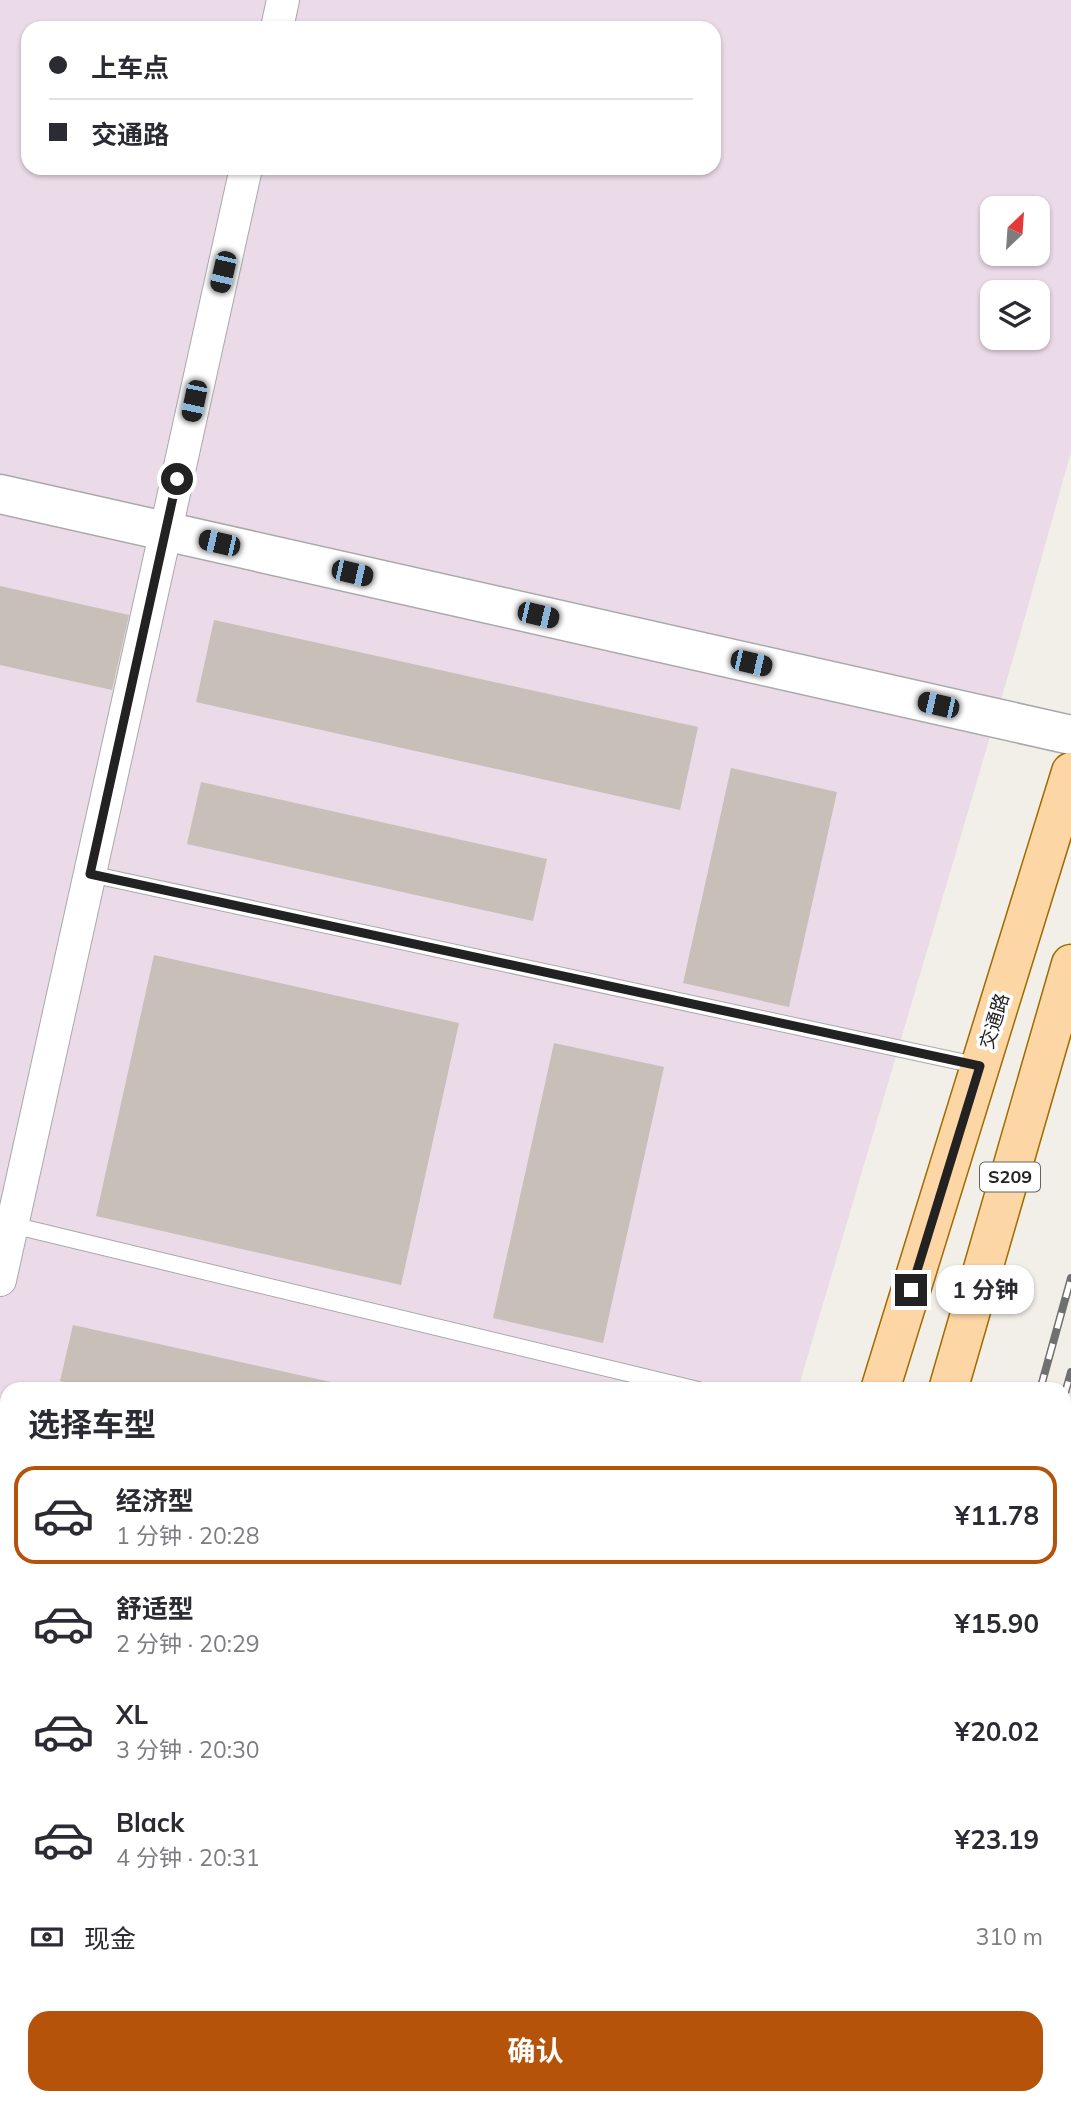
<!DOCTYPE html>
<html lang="zh">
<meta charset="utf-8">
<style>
body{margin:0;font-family:Mulish,"Noto Sans SC",sans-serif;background:#f7f7f7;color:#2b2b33;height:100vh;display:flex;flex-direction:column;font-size:26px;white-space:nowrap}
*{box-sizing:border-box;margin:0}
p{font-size:23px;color:#7c7c81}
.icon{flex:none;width:38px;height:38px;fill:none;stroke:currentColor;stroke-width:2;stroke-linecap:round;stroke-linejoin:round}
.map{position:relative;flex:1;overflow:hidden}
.side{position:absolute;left:0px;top:1382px;width:1071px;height:723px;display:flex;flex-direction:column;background:#fff;border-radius:21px 21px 0 0;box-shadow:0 2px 5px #0004}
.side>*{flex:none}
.hud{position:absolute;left:21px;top:21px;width:700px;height:154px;border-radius:21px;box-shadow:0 2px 5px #0004;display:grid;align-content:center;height:154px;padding:0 28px;background:#fff}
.needle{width:46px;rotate:25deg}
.controls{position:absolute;left:980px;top:196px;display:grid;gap:14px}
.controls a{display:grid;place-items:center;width:70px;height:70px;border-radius:14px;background:#fff;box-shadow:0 2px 5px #0004;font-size:35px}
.end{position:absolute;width:32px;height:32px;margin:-16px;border:9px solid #222;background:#fff;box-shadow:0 0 0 4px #fff}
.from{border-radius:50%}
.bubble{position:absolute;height:49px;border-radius:21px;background:#fff;box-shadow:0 2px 5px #0004;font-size:23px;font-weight:700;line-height:49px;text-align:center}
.car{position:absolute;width:21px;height:42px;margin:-21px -10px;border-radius:9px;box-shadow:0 0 5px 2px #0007;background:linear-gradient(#222 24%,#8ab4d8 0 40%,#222 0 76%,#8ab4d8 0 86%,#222 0)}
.hud b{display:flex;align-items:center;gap:24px;height:66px;font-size:26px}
.hud b+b{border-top:2px solid #e1e1e2}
.hud i{width:18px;height:18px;background:#2b2b33}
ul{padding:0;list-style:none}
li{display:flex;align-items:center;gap:21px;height:98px;margin:0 14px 10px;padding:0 14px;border:4px solid transparent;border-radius:21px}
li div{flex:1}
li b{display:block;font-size:26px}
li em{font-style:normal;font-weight:700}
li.active{border-color:#b45309}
li>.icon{width:63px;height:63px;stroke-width:1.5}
h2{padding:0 28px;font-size:32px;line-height:84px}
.pay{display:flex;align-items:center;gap:18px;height:77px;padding:0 28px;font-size:26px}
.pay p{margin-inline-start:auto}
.action{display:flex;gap:14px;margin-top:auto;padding:14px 28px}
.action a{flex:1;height:80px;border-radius:21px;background:#b45309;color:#fff;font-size:28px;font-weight:700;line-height:80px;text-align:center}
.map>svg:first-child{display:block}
.industrial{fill:#ebdbe8;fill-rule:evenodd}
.building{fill:#c7bfb8}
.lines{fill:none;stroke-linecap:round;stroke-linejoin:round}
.service-casing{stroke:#a9a9a9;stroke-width:18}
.minor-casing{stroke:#a9a9a9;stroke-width:34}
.tertiary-casing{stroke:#a9a9a9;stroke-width:41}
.primary-casing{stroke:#a06b00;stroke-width:41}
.service{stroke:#fff;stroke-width:16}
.minor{stroke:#fff;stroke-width:32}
.tertiary{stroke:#fff;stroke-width:38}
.primary{stroke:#fcd6a4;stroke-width:38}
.rail-casing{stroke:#707070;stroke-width:8}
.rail{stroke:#fff;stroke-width:5;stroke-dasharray:16;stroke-linecap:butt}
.route{stroke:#222;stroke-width:9}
.labels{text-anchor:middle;stroke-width:7;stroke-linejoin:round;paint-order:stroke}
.shield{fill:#fff;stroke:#646464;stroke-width:2}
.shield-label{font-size:18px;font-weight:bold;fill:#222}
.street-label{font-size:19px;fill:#222;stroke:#fff}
</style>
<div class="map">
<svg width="1071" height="2105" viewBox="0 0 1071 2105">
<rect width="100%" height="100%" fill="#f2efe9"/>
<path class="industrial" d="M0,0H1071V452L1020,635L798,1389L7,1390V2098H589L587,2105H0ZM28,28H714V168H28ZM992,208H1038V254H992ZM992,292H1038V338H992Z"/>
<g class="building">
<path d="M0,586L129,615L112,690L0,665Z"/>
<path d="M214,620L698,727L680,810L196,702Z"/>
<path d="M731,768L837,792L789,1007L683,983Z"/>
<path d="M201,782L547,859L533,921L187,844Z"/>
<path d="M154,955L459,1023L401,1285L96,1216Z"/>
<path d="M554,1043L664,1067L603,1343L493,1318Z"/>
<path d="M73,1325L358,1388L357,1390H98L60,1381Z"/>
<path d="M7,1507V1602L0,1600V1534Z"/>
<path d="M0,1760L7,1762V1936L0,1934Z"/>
<path d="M0,2006L7,2008V2094L0,2092Z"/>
<path d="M23,2098H149L147,2105H45Z"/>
<path d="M199,2098H335L356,2104L197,2105Z"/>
<path d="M455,2098H545L543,2105H453Z"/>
</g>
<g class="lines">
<g class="service-casing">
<g id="service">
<path d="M90,874L980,1066"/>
<path d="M12,1225L698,1390"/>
<path d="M0,1695L7,1697"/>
</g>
</g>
<g class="minor-casing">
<g id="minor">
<path d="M277,28L283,0"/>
<path d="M0,1280L246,168"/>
<path d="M1064,1835L1071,1836"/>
</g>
</g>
<g class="tertiary-casing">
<path id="tertiary" d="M0,494L1071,735"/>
</g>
<g class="primary-casing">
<g id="primary">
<path d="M880,1390L1071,772"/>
<path d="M948,1390L1071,964"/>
<path d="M667,2105L669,2098"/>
<path d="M740,2105L742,2098"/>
</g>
</g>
<use href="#service" class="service"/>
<use href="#minor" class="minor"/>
<use href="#tertiary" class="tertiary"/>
<use href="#primary" class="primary"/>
<g class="rail-casing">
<g id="rail">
<path d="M1040,1390L1071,1278"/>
<path d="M1064,1397L1071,1372"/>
<path d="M843,2105L845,2098"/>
<path d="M869,2105L871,2098"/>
</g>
</g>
<use href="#rail" class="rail"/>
</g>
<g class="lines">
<path class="route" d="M177,479L90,874L980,1066L911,1290"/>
</g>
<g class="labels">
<rect class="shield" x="980" y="1162.5" width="60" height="29" rx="5"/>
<g class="shield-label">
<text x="1010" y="1183">S209</text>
</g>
<g class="street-label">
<text transform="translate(994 1021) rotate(-73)" y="7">交通路</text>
</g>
</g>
</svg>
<div class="controls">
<a><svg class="needle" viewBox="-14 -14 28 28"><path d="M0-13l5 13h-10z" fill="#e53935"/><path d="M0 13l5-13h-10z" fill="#7c7c81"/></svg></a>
<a><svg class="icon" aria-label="layers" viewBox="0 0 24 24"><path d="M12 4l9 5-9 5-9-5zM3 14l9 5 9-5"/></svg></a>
</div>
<i class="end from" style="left:177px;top:479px"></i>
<i class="end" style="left:911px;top:1290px"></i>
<div class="bubble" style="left:936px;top:1265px;width:98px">1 分钟</div>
<i class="car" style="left:223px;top:272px;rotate:193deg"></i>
<i class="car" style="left:194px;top:401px;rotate:192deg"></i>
<i class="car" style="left:219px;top:543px;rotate:283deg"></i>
<i class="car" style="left:352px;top:573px;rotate:103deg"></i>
<i class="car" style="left:538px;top:615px;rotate:103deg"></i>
<i class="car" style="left:751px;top:663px;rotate:103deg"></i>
<i class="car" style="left:938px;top:705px;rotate:283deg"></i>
<div class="hud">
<b><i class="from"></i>上车点</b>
<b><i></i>交通路</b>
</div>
<section class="side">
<h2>选择车型</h2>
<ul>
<li class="active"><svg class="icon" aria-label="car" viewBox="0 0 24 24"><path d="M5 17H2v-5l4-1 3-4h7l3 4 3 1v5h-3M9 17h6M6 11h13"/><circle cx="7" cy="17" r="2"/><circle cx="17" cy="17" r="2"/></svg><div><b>经济型</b><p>1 分钟 · 20:28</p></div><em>¥11.78</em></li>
<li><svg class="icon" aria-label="car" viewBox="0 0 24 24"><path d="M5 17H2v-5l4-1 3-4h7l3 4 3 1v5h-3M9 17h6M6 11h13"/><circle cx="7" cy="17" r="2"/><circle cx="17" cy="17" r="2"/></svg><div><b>舒适型</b><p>2 分钟 · 20:29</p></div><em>¥15.90</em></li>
<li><svg class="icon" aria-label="car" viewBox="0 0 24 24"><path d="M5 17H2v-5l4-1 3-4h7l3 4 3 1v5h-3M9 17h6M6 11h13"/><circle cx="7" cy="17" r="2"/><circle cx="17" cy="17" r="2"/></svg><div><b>XL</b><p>3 分钟 · 20:30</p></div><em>¥20.02</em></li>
<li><svg class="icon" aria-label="car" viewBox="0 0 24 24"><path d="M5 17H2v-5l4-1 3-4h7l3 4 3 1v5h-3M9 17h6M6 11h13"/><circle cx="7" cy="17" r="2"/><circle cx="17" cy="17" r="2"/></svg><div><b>Black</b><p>4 分钟 · 20:31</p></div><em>¥23.19</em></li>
</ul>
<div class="pay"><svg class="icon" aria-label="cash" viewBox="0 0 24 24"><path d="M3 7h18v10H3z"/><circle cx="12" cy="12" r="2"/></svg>现金<p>310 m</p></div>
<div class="action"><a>确认</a></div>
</section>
</div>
